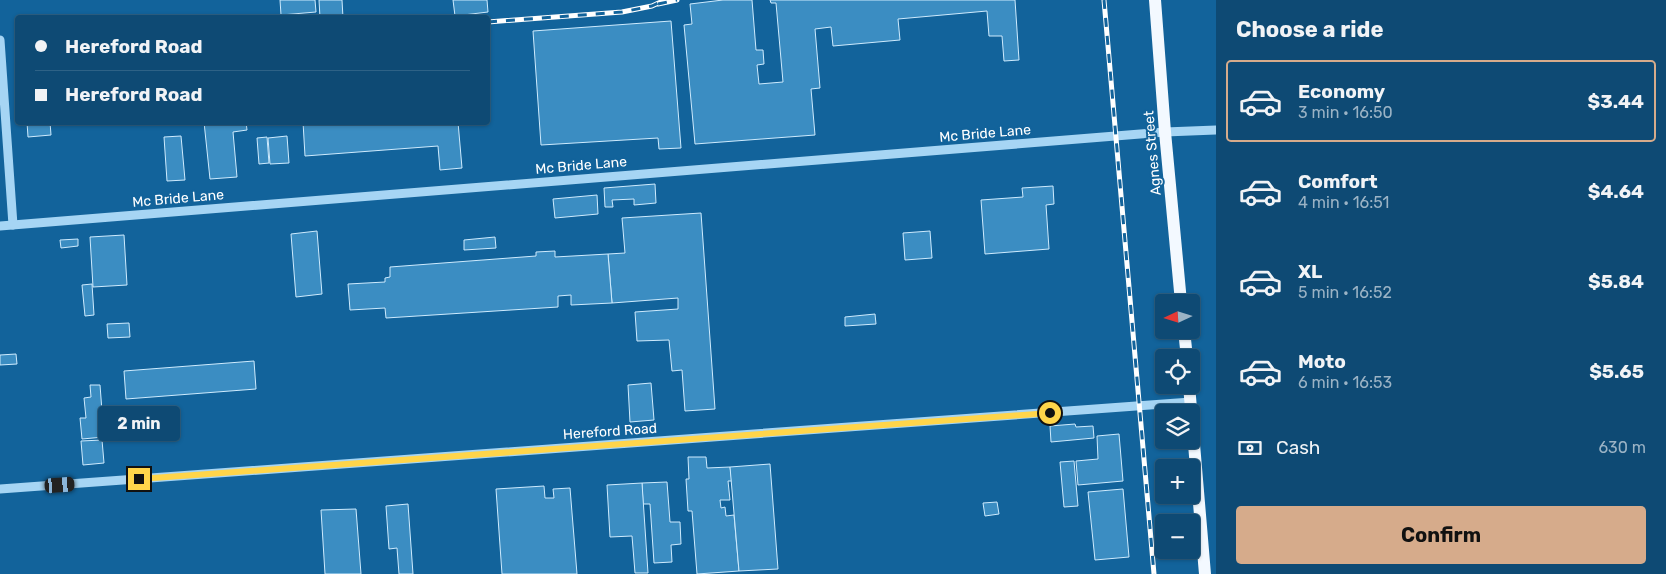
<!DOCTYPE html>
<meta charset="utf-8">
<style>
body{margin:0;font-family:Rubik,sans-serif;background:#1c547c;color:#f1f3f6;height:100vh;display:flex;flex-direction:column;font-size:19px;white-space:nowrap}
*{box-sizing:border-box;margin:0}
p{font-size:16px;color:#9bb3c5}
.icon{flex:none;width:28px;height:28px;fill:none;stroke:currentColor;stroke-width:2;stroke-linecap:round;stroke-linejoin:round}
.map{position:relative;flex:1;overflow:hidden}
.panel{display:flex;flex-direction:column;background:#0e4a74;width:450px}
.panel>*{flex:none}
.guide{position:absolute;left:15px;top:15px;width:475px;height:110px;border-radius:5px;box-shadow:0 1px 4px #0004,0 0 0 1px #2e6286;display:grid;align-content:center;height:110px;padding:0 20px;background:#0e4a74}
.needle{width:32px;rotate:266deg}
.tools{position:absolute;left:1155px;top:294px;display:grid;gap:10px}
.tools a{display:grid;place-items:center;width:45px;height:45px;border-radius:5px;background:#0e4a74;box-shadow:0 1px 4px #0004,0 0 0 1px #2e6286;font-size:25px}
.end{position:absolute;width:22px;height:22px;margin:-11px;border:6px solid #ffd54a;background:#111;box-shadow:0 0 0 2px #111}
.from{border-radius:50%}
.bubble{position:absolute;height:35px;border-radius:5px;background:#0e4a74;box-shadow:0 1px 4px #0004,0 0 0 1px #2e6286;font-size:16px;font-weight:700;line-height:35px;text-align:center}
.car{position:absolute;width:15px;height:30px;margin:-15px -8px;border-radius:6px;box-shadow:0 0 4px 1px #0007;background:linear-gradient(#222 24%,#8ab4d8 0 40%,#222 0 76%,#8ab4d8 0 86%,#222 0)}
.guide b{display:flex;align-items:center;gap:18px;height:48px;font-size:19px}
.guide b+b{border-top:1px solid #2e6286}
.guide i{width:12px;height:12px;background:#f1f3f6}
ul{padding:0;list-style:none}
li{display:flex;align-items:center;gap:15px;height:82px;margin:0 10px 8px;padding:0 10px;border:2px solid transparent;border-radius:5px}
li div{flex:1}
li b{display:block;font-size:19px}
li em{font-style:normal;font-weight:700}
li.active{border-color:#d6ab8b}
li>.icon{width:45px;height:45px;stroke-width:1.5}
h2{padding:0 20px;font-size:22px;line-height:60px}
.pay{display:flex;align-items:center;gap:12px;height:55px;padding:0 20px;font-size:19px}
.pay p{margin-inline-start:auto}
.action{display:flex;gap:10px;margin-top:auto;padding:10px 20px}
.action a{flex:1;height:58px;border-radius:5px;background:#d6ab8b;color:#111;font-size:20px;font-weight:700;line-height:58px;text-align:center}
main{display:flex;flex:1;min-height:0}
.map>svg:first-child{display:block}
.building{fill:#3b8dc2;stroke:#ceebfe}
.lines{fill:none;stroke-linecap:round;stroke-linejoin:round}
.minor{stroke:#a6d5f4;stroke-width:9}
.major{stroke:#f3f9ff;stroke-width:12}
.rail-casing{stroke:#fff;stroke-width:5}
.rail{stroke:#12639b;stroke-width:3;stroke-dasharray:9;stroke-linecap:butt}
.route{stroke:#ffd54a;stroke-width:6}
.labels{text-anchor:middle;stroke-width:4;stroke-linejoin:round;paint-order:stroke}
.street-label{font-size:14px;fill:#fff;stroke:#12639b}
</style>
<main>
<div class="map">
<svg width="1216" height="574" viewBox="0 0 1216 574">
<rect width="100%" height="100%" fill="#12639b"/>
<g class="building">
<path d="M280,0H315L316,12L281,15Z"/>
<path d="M319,0H342L343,18H320Z"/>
<path d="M453,0H487L488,12L455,16Z"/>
<path d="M723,0H752L756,50H763L764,64L757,65L759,84L783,82L776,3H771L770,0H1015L1019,60L1004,61L1002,36H989L987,11L898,19L900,40L833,46L831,27L815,29L820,88L811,89L815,135L695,144L684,25L692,24L690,4Z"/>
<path d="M671,21L681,148L659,149L658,138L541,145L533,31Z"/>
<path d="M27,122H50L51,135L28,137Z"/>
<path d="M204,122H246L247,130L233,132L237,177L210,179Z"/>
<path d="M303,122H458L462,168L440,170L438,146L305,156Z"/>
<path d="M181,136L185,180L167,181L164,137Z"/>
<path d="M287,136L289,163L270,164L268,138Z"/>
<path d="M267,137L269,163L259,164L257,138Z"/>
<path d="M655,184L656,203L634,205V199L612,200L613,207H605L604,188Z"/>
<path d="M1053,186L1054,204L1046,205L1049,249L985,254L981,200L1023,197L1022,188Z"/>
<path d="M597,195L598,214L555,218L553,199Z"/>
<path d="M701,213L715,409L685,411L682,370L672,371L669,340L637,341L635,312L678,309V298L612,303L608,254L625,253L622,218Z"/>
<path d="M317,231L322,294L296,297L291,234Z"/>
<path d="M930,231L932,258L905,260L903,233Z"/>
<path d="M124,235L127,285L93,287L90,237Z"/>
<path d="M495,237L496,248L464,250V240Z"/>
<path d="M78,239V246L61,248L60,240Z"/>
<path d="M555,251V257L608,254L612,303L571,305V295L558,296V307L386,318L385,308L350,310L348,284L385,282V278L390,277V267L536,256V252Z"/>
<path d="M92,284L94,315L85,316L82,285Z"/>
<path d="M875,314L876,324L845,326V317Z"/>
<path d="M129,323L130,337L108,338L107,324Z"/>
<path d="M16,354L17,364L0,365V355Z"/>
<path d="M254,361L256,389L126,399L124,371Z"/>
<path d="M651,383L654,420L630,422L628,385Z"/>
<path d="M90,385H100L104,437L82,439L80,418H86L84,398L91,397Z"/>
<path d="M1075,424L1076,427L1093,426L1094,438L1051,442L1050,426Z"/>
<path d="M1119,434L1123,481L1078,485L1076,461L1098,459L1097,436Z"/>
<path d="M102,440L104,463L83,465L81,441Z"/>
<path d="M688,457H706L707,468L730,467L732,481H728L730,500H720L721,508L725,507L726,516L734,515L739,571L697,574L692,511H688L686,479H689Z"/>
<path d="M1074,461L1078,506L1064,507L1060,462Z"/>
<path d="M770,464L778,569L739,571L730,467Z"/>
<path d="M667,482L670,522H680L681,544L671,545L672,562L654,563L650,504H643L642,483Z"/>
<path d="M642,483L648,573H635L632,536L610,537L607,485Z"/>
<path d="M544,486L545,498H554L553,489L570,488L577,574H502L496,489Z"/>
<path d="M1123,489L1129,557L1095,560L1088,492Z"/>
<path d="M997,502L999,514L985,516L983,503Z"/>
<path d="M408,504L413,574H399L397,548L389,549L386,506Z"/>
<path d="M356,509L361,574H325L321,510Z"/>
</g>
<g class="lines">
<g class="minor">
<path d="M0,40L13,225"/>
<path d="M0,226L1165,132L1216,130"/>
<path d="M0,489L1191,402"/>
</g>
<g class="major">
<path d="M1155,0L1165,132L1181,302"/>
<path d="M1184,330L1187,358"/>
<path d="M1189,385L1205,574"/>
</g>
<g class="rail-casing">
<g id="rail">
<path d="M1104,0L1154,574"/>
<path d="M658,4L677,0"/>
<path d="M488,22L622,12L652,6L665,0"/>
</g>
</g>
<use href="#rail" class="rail"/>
</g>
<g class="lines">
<path class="route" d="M139,479L1050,413"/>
</g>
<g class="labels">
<g class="street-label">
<text transform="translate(985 133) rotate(-5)" y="5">Mc Bride Lane</text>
<text transform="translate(1152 153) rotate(-95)" y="5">Agnes Street</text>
<text transform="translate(581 165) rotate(-5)" y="5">Mc Bride Lane</text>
<text transform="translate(178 198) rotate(-5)" y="5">Mc Bride Lane</text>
<text transform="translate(610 431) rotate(-4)" y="5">Hereford Road</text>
</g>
</g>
</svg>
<div class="tools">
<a><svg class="needle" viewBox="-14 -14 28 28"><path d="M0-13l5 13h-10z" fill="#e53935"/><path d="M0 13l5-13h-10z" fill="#9bb3c5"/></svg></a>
<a><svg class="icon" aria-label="locate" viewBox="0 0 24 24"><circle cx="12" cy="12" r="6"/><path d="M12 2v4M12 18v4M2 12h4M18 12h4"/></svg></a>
<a><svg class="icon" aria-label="layers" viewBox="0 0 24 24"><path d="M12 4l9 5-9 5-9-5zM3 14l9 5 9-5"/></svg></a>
<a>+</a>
<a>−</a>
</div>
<i class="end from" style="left:1050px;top:413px"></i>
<i class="end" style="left:139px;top:479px"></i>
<div class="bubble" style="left:98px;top:406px;width:82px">2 min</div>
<i class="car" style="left:60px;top:485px;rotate:86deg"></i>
<div class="guide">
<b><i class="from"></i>Hereford Road</b>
<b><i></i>Hereford Road</b>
</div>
</div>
<section class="panel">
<h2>Choose a ride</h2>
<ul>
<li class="active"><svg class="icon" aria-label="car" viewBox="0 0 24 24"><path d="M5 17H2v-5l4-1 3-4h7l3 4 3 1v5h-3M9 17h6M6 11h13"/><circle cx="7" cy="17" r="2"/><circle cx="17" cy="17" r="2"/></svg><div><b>Economy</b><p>3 min · 16:50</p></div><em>$3.44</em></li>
<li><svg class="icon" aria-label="car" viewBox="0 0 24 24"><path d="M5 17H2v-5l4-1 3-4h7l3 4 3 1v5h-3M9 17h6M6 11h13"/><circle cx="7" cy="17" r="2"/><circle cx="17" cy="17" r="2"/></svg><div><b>Comfort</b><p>4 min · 16:51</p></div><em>$4.64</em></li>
<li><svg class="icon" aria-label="car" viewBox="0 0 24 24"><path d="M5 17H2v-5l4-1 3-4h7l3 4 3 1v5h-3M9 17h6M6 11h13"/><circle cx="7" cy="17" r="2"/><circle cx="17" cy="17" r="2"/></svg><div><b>XL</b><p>5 min · 16:52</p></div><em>$5.84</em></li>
<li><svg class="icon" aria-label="car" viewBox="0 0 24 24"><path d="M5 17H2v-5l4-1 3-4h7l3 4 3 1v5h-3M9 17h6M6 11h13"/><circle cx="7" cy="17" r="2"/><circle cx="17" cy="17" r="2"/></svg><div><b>Moto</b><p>6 min · 16:53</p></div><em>$5.65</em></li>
</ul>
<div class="pay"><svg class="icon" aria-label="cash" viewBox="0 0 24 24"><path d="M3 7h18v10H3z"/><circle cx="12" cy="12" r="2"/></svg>Cash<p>630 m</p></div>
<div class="action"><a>Confirm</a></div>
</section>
</main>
